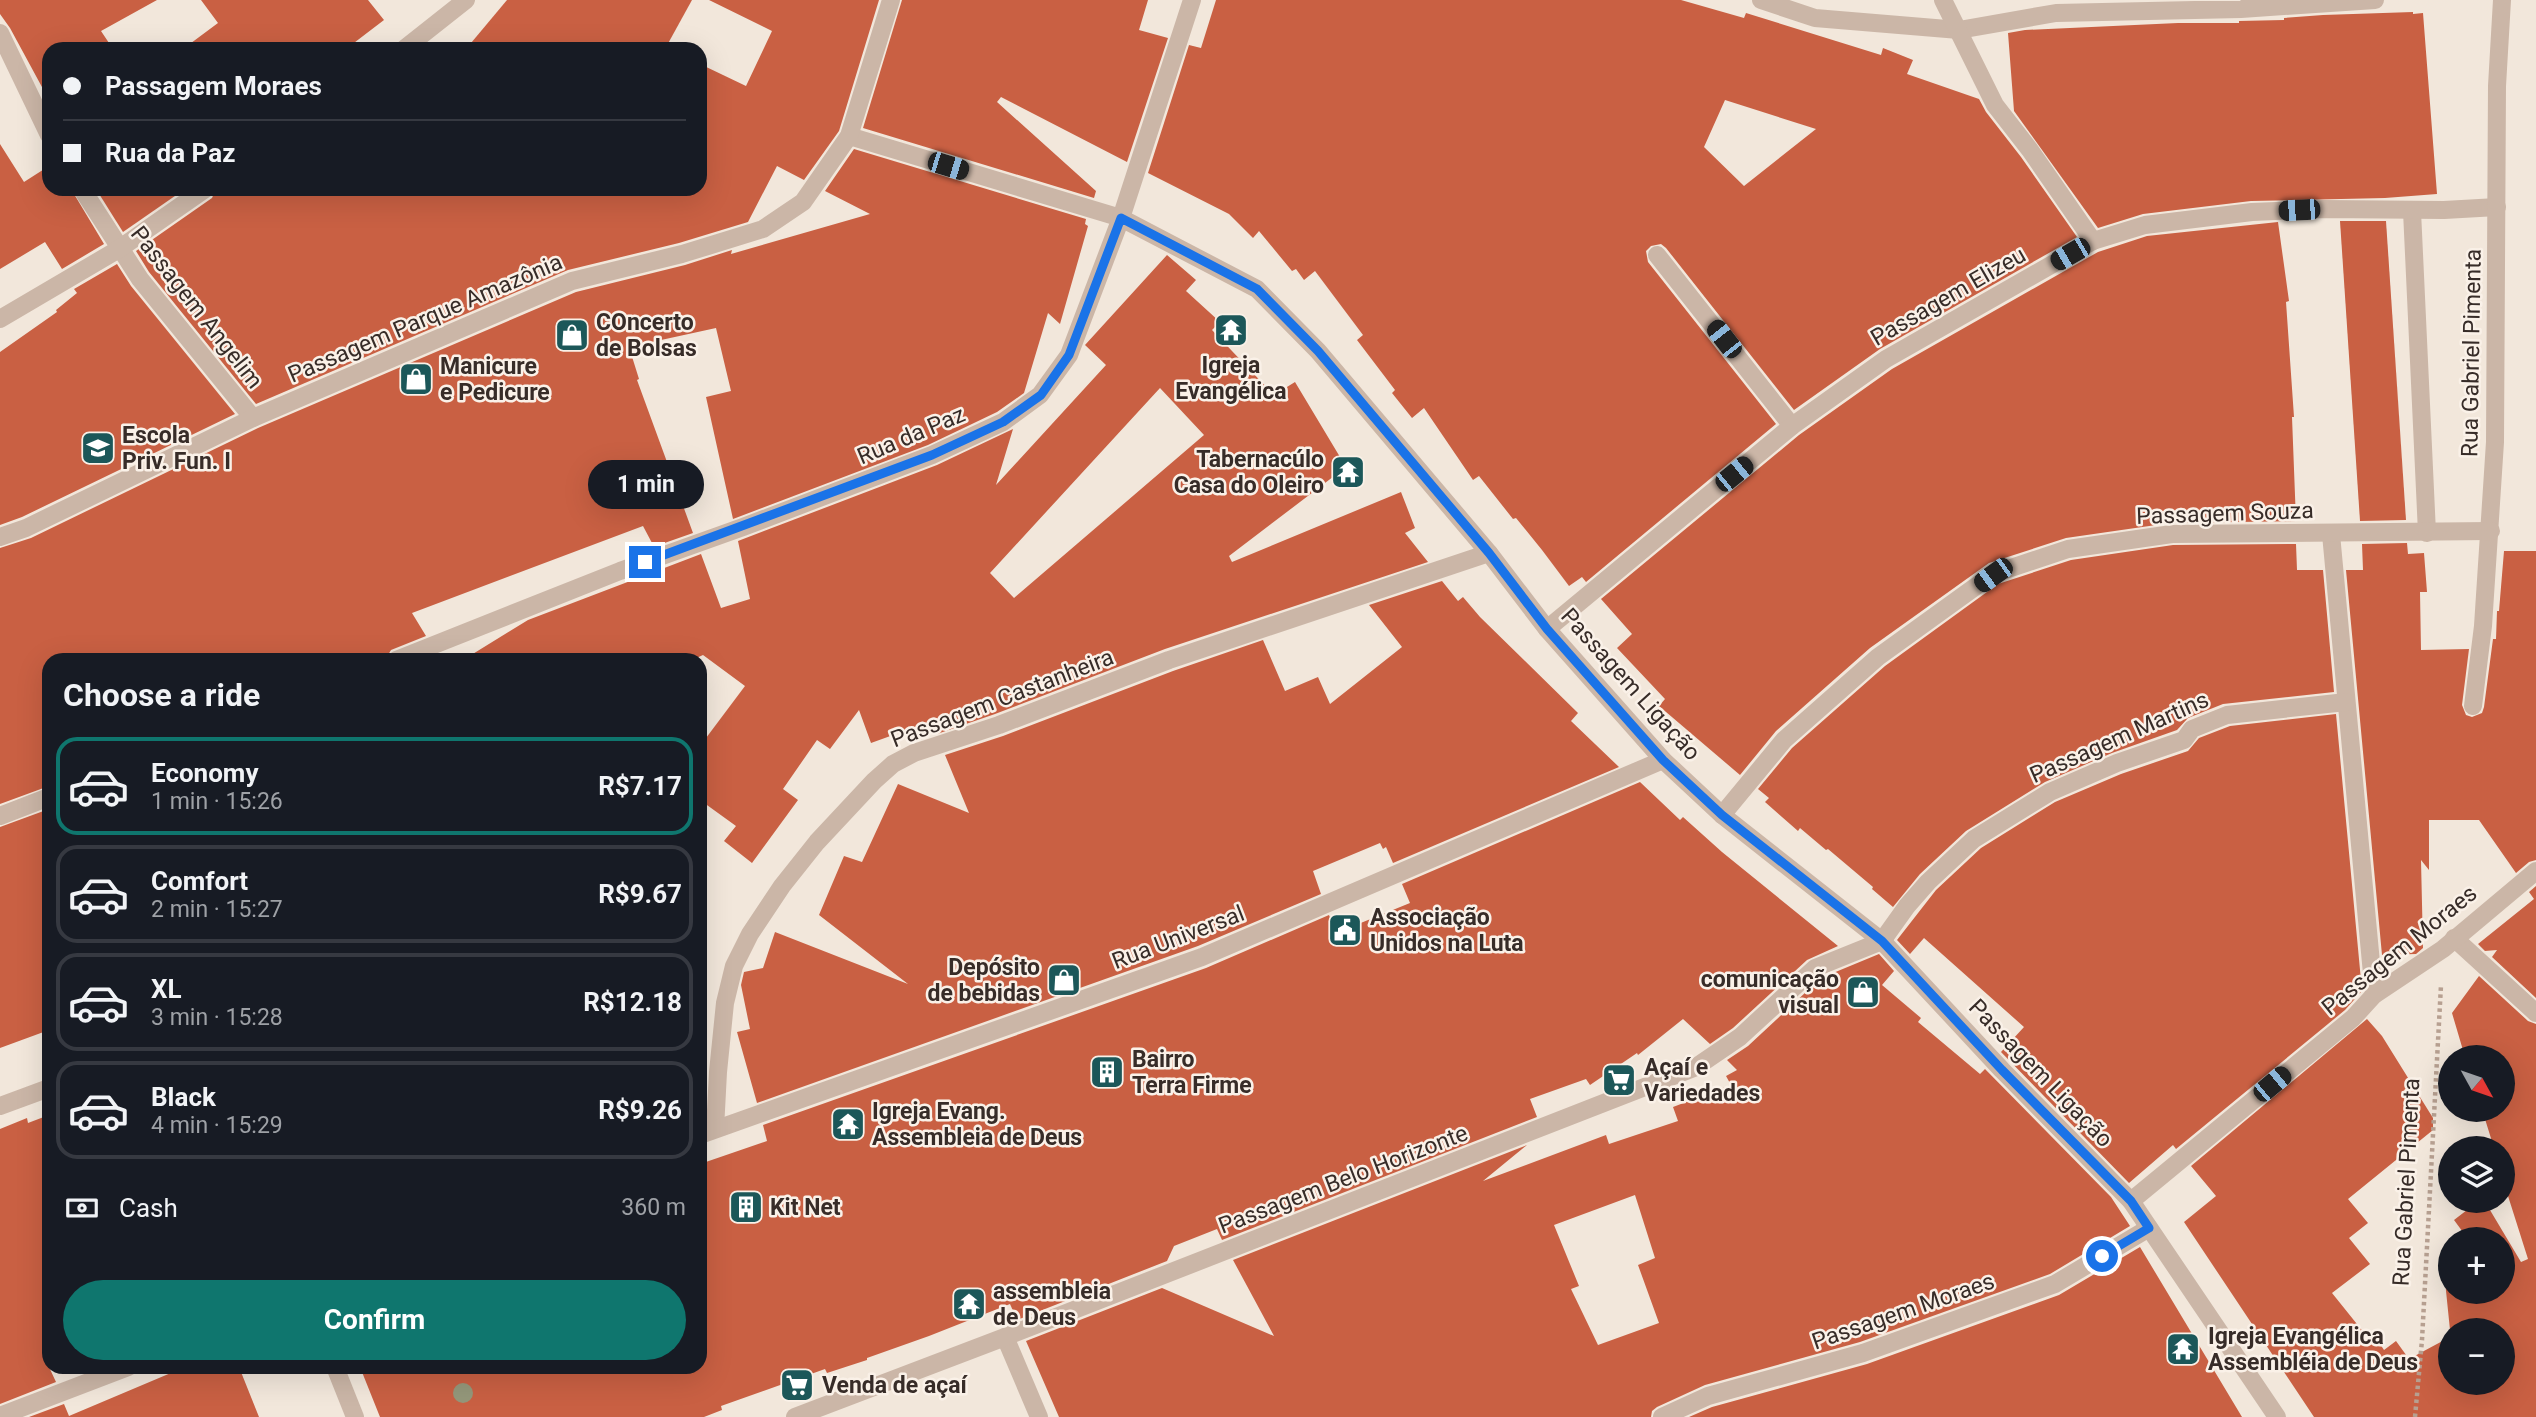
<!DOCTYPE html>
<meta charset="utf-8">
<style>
body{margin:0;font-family:Roboto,sans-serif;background:#242831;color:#f1f3f6;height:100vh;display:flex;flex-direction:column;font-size:26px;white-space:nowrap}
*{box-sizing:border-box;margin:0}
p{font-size:23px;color:#9ea1a6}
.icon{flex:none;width:38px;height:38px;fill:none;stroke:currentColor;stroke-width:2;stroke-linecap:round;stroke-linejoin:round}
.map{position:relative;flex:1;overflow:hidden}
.drawer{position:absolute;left:42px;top:653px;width:665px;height:721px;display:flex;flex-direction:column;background:#171b24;border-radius:21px;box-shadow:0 7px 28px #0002}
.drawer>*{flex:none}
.banner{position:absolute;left:42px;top:42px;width:665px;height:154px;border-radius:21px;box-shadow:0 7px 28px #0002;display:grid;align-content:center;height:154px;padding:0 21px;background:#171b24}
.needle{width:46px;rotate:130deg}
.fabs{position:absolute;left:2438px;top:1045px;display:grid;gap:14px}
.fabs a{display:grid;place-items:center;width:77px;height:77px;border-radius:50%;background:#171b24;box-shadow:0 7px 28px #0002;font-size:35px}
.end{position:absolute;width:32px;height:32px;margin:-16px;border:9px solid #1a73e8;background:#fff;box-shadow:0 0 0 4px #fff}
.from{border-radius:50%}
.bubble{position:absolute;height:49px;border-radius:24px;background:#171b24;box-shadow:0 7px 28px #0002;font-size:23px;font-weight:700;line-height:49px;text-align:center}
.car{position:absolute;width:21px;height:42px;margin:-21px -10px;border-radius:9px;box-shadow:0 0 5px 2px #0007;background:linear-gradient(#222 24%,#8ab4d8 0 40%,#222 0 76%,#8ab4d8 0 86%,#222 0)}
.banner b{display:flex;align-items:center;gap:24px;height:66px;font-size:26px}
.banner b+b{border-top:2px solid #363941}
.banner i{width:18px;height:18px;background:#f1f3f6}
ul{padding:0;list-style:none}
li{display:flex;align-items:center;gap:21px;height:98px;margin:0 14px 10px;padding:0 7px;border:4px solid #363941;border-radius:21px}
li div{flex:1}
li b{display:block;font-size:26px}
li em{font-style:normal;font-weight:700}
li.active{border-color:#0f766e}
li>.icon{width:63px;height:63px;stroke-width:1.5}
h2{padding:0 21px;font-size:32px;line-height:84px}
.pay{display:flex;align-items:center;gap:18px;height:77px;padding:0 21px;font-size:26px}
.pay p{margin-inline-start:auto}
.action{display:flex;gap:14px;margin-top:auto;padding:14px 21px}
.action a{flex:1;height:80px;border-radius:42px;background:#0f766e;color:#fff;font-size:28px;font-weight:700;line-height:80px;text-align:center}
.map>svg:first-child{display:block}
.building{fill:#c96043;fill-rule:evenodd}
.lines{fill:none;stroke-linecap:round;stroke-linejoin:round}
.path{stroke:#b7a091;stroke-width:4.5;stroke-dasharray:3.5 3.5;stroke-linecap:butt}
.minor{stroke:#cbb6a7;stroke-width:18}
.tree{fill:#94977a}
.route{stroke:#1a73e8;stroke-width:9}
.labels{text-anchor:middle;stroke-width:5;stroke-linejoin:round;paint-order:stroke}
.street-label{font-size:23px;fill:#372c28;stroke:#faf1e8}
.poi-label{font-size:23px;font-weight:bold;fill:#372c28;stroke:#faf1e8;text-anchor:start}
</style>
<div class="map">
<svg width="2536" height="1417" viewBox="0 0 2536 1417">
<rect width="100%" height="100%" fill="#f2e7db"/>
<g class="building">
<path d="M0,0H157L101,31L113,49H49V100L10,28L0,14Z"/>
<path d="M201,0H368L384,20L346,49H183L218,23Z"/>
<path d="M507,0H692L665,49H466Z"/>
<path d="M709,0H879L839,131L804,180L777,166L748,222L679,243L568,270L256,404L149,272L136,251L212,198L216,189H700V64L746,86L772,31Z"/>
<path d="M902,0H1148L1139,30L1168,38L1127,162L1001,97L997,102L1096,191L1094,198L863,128Z"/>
<path d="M1216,0H1681L1744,18L1746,13L1881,55L1883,48L1913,60L1907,74L1979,99L1986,112L2021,157L2077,237L1880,349L1794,410L1666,248L1661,244L1651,246L1646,251L1648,262L1776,424L1586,582L1582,577L1569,586L1542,550L1516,518L1513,519L1479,476L1473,480L1424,408L1412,418L1392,393L1395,390L1357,340L1363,335L1315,271L1304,280L1296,269L1292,271L1259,231L1253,238L1229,214L1148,173L1189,45L1201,48ZM1725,100L1816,129L1744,186L1704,147Z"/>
<path d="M2413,12V14L2423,13L2437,194L2385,198L2251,201L2143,214L2098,228L2014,111L2008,33L2025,30L2178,23H2239V21L2284,20V18L2323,15Z"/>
<path d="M0,144L24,182L49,166V189H71L104,244L62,269L45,242L0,269Z"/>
<path d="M854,149L1086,219L1085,224L1088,226L1060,324L1048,313L1024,393L997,412L928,445L733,519L706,397L731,391L716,328L629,347L639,379L637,380L693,533L636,553L652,543L643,526L412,613L426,636L391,650L385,660H49V786L0,804V548L31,538L258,428L576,292L685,265L732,250L731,254L870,214L825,191Z"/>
<path d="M96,189H185L123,232Z"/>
<path d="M2340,221H2386L2406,520L2360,521Z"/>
<path d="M2278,222L2289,301L2286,302L2294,417H2292L2296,521L2170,523L2066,538L1989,563L1870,648L1776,731L1740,775L1659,706L1665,699L1617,648L1632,634L1601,599L1799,435L1892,369L2098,252L2147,236Z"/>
<path d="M1167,255L1196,280L1186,291L1220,322L1212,330L1274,395L1295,382L1346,467L1229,556L1232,562L1401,492L1415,528L1405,533L1428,562L1165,649L995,714L937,734L932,721L871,743L859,710L830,749L817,740L783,789L798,800L752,863L724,841L736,826L700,800V746L745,686L703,655L692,660H463L528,620L701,554L721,608L750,599L738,541L937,465L1013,429L996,485L1106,365L1085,345ZM1160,388L1204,435L1014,598L990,573Z"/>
<path d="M117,264L131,286L235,414L22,517L0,525V352L57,312L56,310L77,293L74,289Z"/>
<path d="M2407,543L2408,554L2424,553L2427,592H2420L2421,650L2469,649L2462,705L2466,715L2472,717L2482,713L2484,707L2493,639H2496L2497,611H2499L2504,551H2536V860L2529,862L2516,873L2479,820H2429V870L2421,860L2423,948L2416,954L2382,955L2346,570H2363L2362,544Z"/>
<path d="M2296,544L2297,570H2323L2334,692L2223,704L2188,718L2177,730L2112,753L2045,782L1966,831L1920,874L1893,907L1872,889L1873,887L1828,849L1826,850L1800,828L1798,831L1765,802L1769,798L1758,789L1792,748L1885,666L1998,584L2071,560L2173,545Z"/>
<path d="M1442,581L1458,601L1463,597L1480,617L1578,713L1571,721L1619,767L1393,863L1386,847L1383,849L1380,843L1313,871L1321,894L1198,946L757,1103L737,1032L750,1029L741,985L744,972L763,968L775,932L908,984L819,915L844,856L862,862L898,784L969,813L945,755L1003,736L1173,671L1263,640L1285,691L1318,677L1330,704L1402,647L1369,605Z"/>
<path d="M2336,714L2362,991L2345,1010L2176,1149L2173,1145L2129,1183L2001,1052L2024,1027L1924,938L1910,954L1897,940L1936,890L1981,848L2055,802L2121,774L2188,751L2199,738L2230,726Z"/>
<path d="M1640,782L1680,820L1683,817L1722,852L1838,946L1807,960L1733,1028L1710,1044L1683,1019L1638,1055L1637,1053L1590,1085L1586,1079L1530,1099L1537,1117L1222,1240L1217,1229L1174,1246L1167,1261L1017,1320L1010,1304L929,1336L867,1358V1360L827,1373L825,1369L721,1406L722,1410L704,1417H380L360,1367H700V1164L767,1141L763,1125L1206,968L1329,915L1336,933L1410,903L1402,884Z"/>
<path d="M49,809V1030L0,1048V827Z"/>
<path d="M2536,886V998L2492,957L2497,950L2485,951L2478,944L2534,899L2529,892Z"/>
<path d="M1879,954L1894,971L1882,985L1921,1018L1918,1022L1980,1074L1985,1069L2111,1197L2130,1226L2050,1274L1860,1342L1705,1385L1657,1407L1652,1411L1651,1417H1059L1026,1341L1162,1288L1274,1336L1233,1260L1527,1145L1483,1181L1606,1135L1609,1144L1678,1121L1673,1107L1731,1085L1726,1076L1737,1070L1727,1060L1748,1046L1821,978ZM1635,1195L1655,1258L1638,1265L1659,1323L1598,1345L1571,1289L1579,1286L1554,1225Z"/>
<path d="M2479,976L2528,1021L2536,1024V1417H2314L2184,1222L2216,1196L2191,1166L2367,1019L2382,1036L2433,1118V1130L2348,1199L2368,1223L2349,1238L2370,1264L2332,1293L2373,1344L2378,1341L2384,1350L2396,1341L2409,1359L2450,1337V1382H2502V1330H2450L2445,1281L2450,1277V1292H2502V1239H2468L2454,1220L2480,1200H2484L2521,1262L2528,1259L2502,1177V1148H2494L2485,1119L2494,1110H2502V1057H2465L2452,1013Z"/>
<path d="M49,1115V1367L56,1382L0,1404V1129L27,1118L28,1123Z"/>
<path d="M2140,1247L2242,1417H1689L1712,1407L1867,1364L2059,1295Z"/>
<path d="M185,1367H239L259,1417H29L64,1404L69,1416Z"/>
</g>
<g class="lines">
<path class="path" d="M2415,1417L2422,1340L2441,985"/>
<g class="minor">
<path d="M1761,0L1815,18L1959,30L2056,13L2241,9L2375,0"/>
<path d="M1943,0L1995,105L2030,150L2093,241"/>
<path d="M0,33L49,135"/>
<path d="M404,49L466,0"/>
<path d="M849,136L1121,218L1257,289L1318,351L1489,553L1547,629L1663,760L1722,815L1882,941L2002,1070L2131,1201L2277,1417"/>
<path d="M82,189L140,279L253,418"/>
<path d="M2412,211L2427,533"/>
<path d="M1657,255L1792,426"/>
<path d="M0,319L119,249L205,189"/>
<path d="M2331,534L2374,995"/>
<path d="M0,537L26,528L253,418L572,281L682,254L763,229L803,202L849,136L891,0"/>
<path d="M1547,629L1792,426L1886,359L2093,241L2145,225L2252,212L2323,209L2444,210L2497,207"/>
<path d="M396,660L620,571L743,527L932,455L1003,422L1040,395L1069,355L1121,218L1192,0"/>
<path d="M2473,706L2483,626L2495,442L2497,86L2502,0"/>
<path d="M1722,815L1784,740L1878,657L1993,574L2068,549L2172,534L2491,531"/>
<path d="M0,816L49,797"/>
<path d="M2454,938L2536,1013"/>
<path d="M0,1106L49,1088"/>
<path d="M715,1129L718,1072L725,1003L734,966L750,934L782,886L817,842L874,781L893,764L914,753L999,725L1169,660L1489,553"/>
<path d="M700,1135L1202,957L1663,760"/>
<path d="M2131,1201L2353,1018L2374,995L2443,949L2536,871"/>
<path d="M1005,1337L1039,1417"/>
<path d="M335,1367L355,1417"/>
<path d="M0,1416L128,1367"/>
<path d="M795,1417L1005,1337L1696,1067L1740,1037L1815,968L1882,941L1907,906L1928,882L1974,839L2050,792L2117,763L2184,740L2192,729L2227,715L2346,702"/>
<path d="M1662,1417L1708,1396L1863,1353L2055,1284L2149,1228"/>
</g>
</g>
<circle class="tree" cx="463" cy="1393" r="10"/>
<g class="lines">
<path class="route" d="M645,562L932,455L1003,422L1041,395L1069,355L1121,218L1257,289L1318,351L1489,553L1547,629L1663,760L1722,815L1882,941L2002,1070L2131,1201L2149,1228L2102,1256"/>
</g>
<defs>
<g id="temple-square" transform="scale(1.75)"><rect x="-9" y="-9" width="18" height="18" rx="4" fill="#1c5759" stroke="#faf1e8"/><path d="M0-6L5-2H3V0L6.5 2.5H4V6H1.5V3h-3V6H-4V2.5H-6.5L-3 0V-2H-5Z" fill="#fff"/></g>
<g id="shop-square" transform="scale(1.75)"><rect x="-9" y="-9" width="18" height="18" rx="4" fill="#1c5759" stroke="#faf1e8"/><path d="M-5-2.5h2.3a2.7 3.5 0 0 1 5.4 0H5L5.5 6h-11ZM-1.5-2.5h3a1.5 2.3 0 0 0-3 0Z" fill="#fff"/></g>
<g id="school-square" transform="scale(1.75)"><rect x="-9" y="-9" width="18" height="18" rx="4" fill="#1c5759" stroke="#faf1e8"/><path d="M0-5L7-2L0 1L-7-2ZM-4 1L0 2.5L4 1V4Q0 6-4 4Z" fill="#fff"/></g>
<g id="civic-square" transform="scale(1.75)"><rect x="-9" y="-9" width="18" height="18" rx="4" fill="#1c5759" stroke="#faf1e8"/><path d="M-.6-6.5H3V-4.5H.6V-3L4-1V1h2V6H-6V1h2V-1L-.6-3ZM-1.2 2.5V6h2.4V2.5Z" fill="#fff"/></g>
<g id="building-square" transform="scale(1.75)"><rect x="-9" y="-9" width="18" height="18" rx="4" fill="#1c5759" stroke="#faf1e8"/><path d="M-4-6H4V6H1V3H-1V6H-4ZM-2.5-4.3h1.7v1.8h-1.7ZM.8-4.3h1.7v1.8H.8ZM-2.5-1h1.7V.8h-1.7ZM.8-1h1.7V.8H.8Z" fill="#fff"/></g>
<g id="supermarket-square" transform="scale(1.75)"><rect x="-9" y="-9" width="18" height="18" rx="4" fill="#1c5759" stroke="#faf1e8"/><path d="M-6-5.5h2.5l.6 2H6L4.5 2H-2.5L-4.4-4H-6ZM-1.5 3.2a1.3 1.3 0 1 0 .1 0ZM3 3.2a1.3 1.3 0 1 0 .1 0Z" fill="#fff"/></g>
</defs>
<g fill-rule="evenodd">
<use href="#temple-square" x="1231" y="330"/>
<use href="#shop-square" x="572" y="335"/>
<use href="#shop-square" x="416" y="379"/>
<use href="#school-square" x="98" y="448"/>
<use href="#temple-square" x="1348" y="472"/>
<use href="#civic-square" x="1345" y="930"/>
<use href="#shop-square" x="1064" y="980"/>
<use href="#shop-square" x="1863" y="992"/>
<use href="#building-square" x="1107" y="1072"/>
<use href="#supermarket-square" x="1619" y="1080"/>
<use href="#temple-square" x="848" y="1124"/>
<use href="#building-square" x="746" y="1207"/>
<use href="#temple-square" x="969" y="1304"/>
<use href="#temple-square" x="2183" y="1349"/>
<use href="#supermarket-square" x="797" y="1385"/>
</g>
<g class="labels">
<g class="street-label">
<text transform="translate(1948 296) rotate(-30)" y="8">Passagem Elizeu</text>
<text transform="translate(197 307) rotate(52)" y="8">Passagem Angelim</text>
<text transform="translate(425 318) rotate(-23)" y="8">Passagem Parque Amazônia</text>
<text transform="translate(2471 353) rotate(-89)" y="8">Rua Gabriel Pimenta</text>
<text transform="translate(911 435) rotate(-23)" y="8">Rua da Paz</text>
<text transform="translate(2225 513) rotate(-2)" y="8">Passagem Souza</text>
<text transform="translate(1631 684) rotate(48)" y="8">Passagem Ligação</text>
<text transform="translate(1002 698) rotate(-21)" y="8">Passagem Castanheira</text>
<text transform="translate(2119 737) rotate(-24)" y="8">Passagem Martins</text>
<text transform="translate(1178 937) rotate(-21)" y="8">Rua Universal</text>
<text transform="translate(2399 950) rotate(-39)" y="8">Passagem Moraes</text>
<text transform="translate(2041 1073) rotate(46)" y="8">Passagem Ligação</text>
<text transform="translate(1343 1179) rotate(-21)" y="8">Passagem Belo Horizonte</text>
<text transform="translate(2406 1182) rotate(-87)" y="8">Rua Gabriel Pimenta</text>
<text transform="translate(1903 1311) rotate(-19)" y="8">Passagem Moraes</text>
</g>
<g class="poi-label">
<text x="596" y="330">COncerto<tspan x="596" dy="26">de Bolsas</tspan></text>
<text x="1231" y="373" text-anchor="middle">Igreja<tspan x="1231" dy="26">Evangélica</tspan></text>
<text x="440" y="374">Manicure<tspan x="440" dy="26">e Pedicure</tspan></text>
<text x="122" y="443">Escola<tspan x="122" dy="26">Priv. Fun. I</tspan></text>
<text x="1324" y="467" text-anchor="end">Tabernacúlo<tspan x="1324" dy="26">Casa do Oleiro</tspan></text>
<text x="1370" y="925">Associação<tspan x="1370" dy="26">Unidos na Luta</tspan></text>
<text x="1040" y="975" text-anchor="end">Depósito<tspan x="1040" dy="26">de bebidas</tspan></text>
<text x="1839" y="987" text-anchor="end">comunicação<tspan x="1839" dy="26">visual</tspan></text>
<text x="1132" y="1067">Bairro<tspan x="1132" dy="26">Terra Firme</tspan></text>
<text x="1644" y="1075">Açaí e<tspan x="1644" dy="26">Variedades</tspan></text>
<text x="872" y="1119">Igreja Evang.<tspan x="872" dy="26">Assembleia de Deus</tspan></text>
<text x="770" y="1215">Kit Net</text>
<text x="993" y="1299">assembleia<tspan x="993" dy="26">de Deus</tspan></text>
<text x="2208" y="1344">Igreja Evangélica<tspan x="2208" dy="26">Assembléia de Deus</tspan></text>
<text x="822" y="1393">Venda de açaí</text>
</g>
</g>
</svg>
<div class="fabs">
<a><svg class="needle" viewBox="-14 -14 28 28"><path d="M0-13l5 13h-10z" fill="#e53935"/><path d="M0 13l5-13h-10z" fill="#9ea1a6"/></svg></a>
<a><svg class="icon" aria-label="layers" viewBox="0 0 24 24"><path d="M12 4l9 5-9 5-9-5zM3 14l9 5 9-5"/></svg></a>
<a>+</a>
<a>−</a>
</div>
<i class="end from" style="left:2102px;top:1256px"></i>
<i class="end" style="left:645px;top:562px"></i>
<div class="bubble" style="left:588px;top:460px;width:116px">1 min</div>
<i class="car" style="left:948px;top:166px;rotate:107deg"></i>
<i class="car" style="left:2299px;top:210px;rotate:267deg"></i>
<i class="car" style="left:2070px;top:254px;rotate:240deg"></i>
<i class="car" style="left:1724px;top:339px;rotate:322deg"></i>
<i class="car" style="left:1734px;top:474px;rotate:51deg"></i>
<i class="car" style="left:1993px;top:575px;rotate:234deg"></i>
<i class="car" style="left:2272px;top:1084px;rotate:50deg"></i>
<div class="banner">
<b><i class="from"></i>Passagem Moraes</b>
<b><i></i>Rua da Paz</b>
</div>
<section class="drawer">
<h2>Choose a ride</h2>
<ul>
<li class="active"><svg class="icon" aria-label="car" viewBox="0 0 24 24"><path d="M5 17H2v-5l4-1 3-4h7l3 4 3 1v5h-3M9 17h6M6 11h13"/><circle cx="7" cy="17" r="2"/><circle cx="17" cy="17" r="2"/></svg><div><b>Economy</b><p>1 min · 15:26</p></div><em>R$7.17</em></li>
<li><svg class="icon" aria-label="car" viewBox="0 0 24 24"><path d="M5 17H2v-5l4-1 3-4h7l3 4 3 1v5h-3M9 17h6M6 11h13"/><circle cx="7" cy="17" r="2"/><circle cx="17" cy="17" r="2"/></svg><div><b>Comfort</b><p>2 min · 15:27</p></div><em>R$9.67</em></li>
<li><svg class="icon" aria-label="car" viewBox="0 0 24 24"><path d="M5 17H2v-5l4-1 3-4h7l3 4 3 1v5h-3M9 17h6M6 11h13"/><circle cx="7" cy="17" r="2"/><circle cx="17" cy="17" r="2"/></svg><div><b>XL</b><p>3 min · 15:28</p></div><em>R$12.18</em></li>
<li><svg class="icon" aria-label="car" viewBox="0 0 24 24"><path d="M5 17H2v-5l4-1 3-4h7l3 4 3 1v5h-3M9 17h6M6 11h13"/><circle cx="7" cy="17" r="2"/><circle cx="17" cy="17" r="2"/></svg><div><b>Black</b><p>4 min · 15:29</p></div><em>R$9.26</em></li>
</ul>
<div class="pay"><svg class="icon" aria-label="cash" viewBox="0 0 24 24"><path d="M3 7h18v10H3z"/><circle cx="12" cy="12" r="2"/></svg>Cash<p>360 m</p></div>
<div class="action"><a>Confirm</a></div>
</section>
</div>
